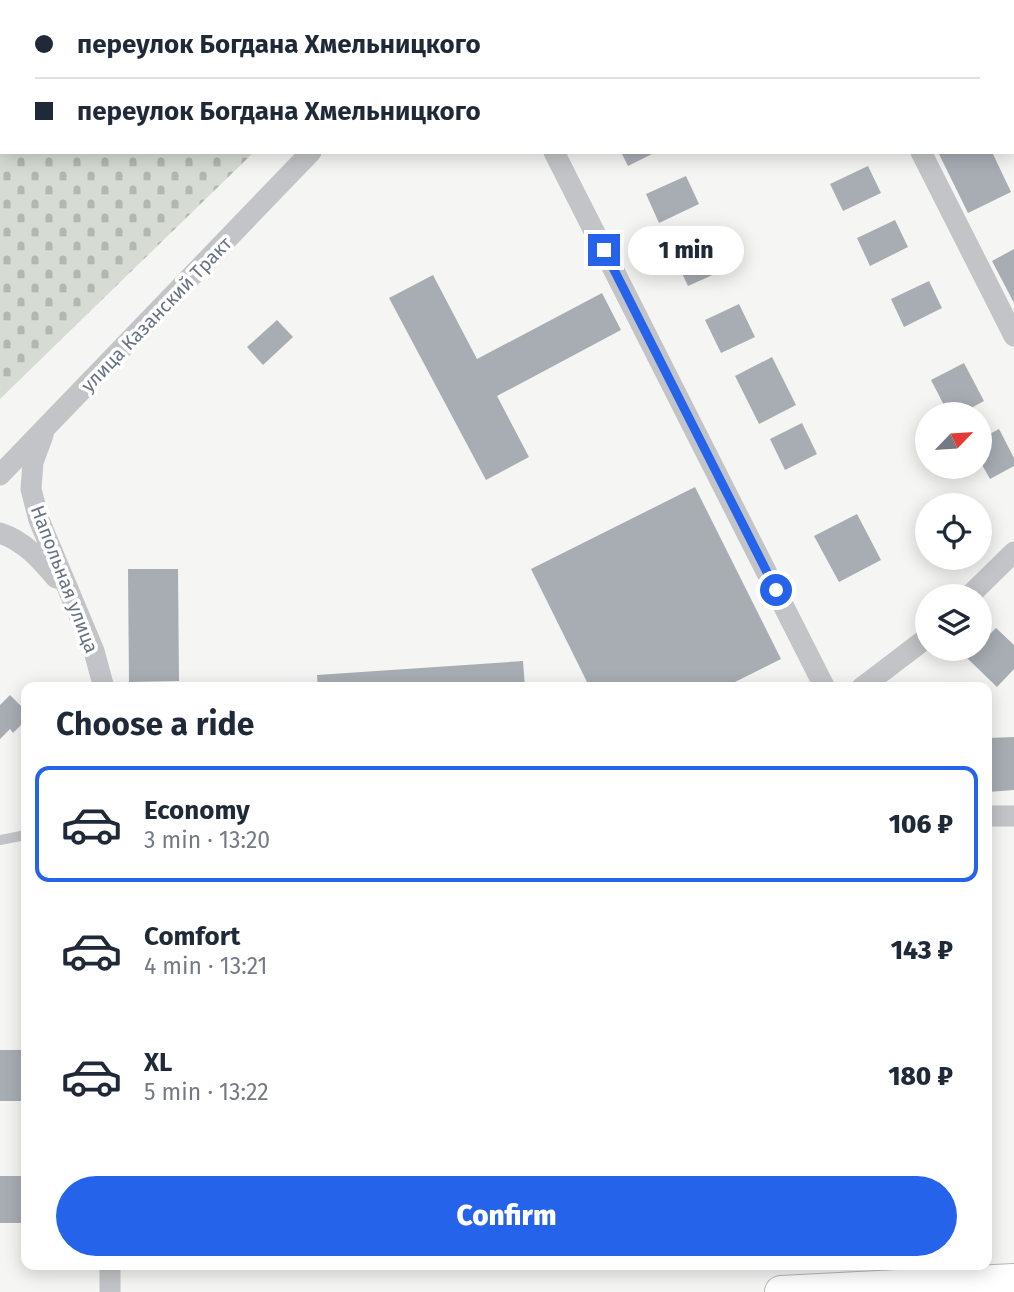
<!DOCTYPE html>
<meta charset="utf-8">
<style>
body{margin:0;font-family:"Fira Sans",sans-serif;background:#f6f6f7;color:#1f2937;height:100vh;display:flex;flex-direction:column;font-size:26px;white-space:nowrap}
*{box-sizing:border-box;margin:0}
p{font-size:23px;color:#747a83}
.icon{flex:none;width:38px;height:38px;fill:none;stroke:currentColor;stroke-width:2;stroke-linecap:round;stroke-linejoin:round}
.map{position:relative;flex:1;overflow:hidden}
.panel{position:absolute;left:21px;top:682px;width:971px;height:588px;display:flex;flex-direction:column;background:#fff;border-radius:14px;box-shadow:0 4px 18px #0003}
.panel>*{flex:none}
.top-card{position:absolute;left:0px;top:0px;width:1015px;height:154px;box-shadow:0 4px 18px #0003;display:grid;align-content:center;height:154px;padding:0 35px;background:#fff}
.needle{width:46px;rotate:65deg}
.buttons{position:absolute;left:915px;top:402px;display:grid;gap:14px}
.buttons a{display:grid;place-items:center;width:77px;height:77px;border-radius:50%;background:#fff;box-shadow:0 4px 18px #0003;font-size:35px}
.end{position:absolute;width:32px;height:32px;margin:-16px;border:9px solid #2563eb;background:#fff;box-shadow:0 0 0 4px #fff}
.from{border-radius:50%}
.bubble{position:absolute;height:49px;border-radius:24px;background:#fff;box-shadow:0 4px 18px #0003;font-size:23px;font-weight:800;line-height:49px;text-align:center}
.top-card b{display:flex;align-items:center;gap:24px;height:66px;font-size:26px}
.top-card b+b{border-top:2px solid #e0e1e3}
.top-card i{width:18px;height:18px;background:#1f2937}
ul{padding:0;list-style:none}
li{display:flex;align-items:center;gap:21px;height:116px;margin:0 14px 10px;padding:0 21px;border:4px solid transparent;border-radius:14px}
li div{flex:1}
li b{display:block;font-size:26px}
li em{font-style:normal;font-weight:800}
li.current{border-color:#2563eb}
li>.icon{width:63px;height:63px;stroke-width:1.5}
h2{padding:0 35px;font-size:32px;line-height:84px}
.primary-button{display:flex;gap:14px;margin-top:auto;padding:14px 35px}
.primary-button a{flex:1;height:80px;border-radius:42px;background:#2563eb;color:#fff;font-size:28px;font-weight:800;line-height:80px;text-align:center}
.map>svg:first-child{display:block}
.cemetery{fill:url(#cemetery-stones)}
.building{fill:#a8adb4}
.lines{fill:none;stroke-linecap:round;stroke-linejoin:round}
.secondary-casing{stroke:#b4b7bc;stroke-width:34}
.lane{stroke:#c2c4c7;stroke-width:10}
.street{stroke:#c2c4c7;stroke-width:21}
.secondary{stroke:#fff;stroke-width:32}
.route{stroke:#2563eb;stroke-width:9}
.labels{text-anchor:middle;stroke-width:7;stroke-linejoin:round;paint-order:stroke}
.street-label{font-size:19px;fill:#687280;stroke:#fff}
</style>
<div class="map">
<svg width="1014" height="1292" viewBox="0 0 1014 1292">
<defs>
<pattern id="cemetery-stones" width="16" height="16" patternUnits="userSpaceOnUse" patternTransform="scale(1.75)"><rect width="16" height="16" fill="#d6dcd4"/><path d="M2 7V4a2 2 0 0 1 4 0v3zM10 15v-3a2 2 0 0 1 4 0v3z" fill="#b1b7b1"/></pattern>
</defs>
<rect width="100%" height="100%" fill="#f5f6f3"/>
<path class="cemetery" d="M0,0H411L2,2V152H254L0,399Z"/>
<g class="building">
<path d="M621,152H656L628,166Z"/>
<path d="M938,152H992L1011,192L968,213Z"/>
<path d="M868,166L881,193L843,211L830,184Z"/>
<path d="M686,176L699,204L659,223L646,194Z"/>
<path d="M895,220L908,247L870,266L857,238Z"/>
<path d="M703,245L717,273L688,286L675,258Z"/>
<path d="M1014,249V303L992,261Z"/>
<path d="M433,275L477,359L602,293L621,330L497,396L529,457L486,480L389,298Z"/>
<path d="M929,281L942,308L904,327L891,299Z"/>
<path d="M739,304L755,337L721,353L705,320Z"/>
<path d="M277,320L293,337L263,365L247,347Z"/>
<path d="M772,357L796,405L759,424L735,376Z"/>
<path d="M964,363L984,401L958,415H949L931,380Z"/>
<path d="M802,423L817,454L785,470L770,439Z"/>
<path d="M999,429L1014,458V466L990,479L980,461V439Z"/>
<path d="M695,487L781,659L723,688H590L531,569Z"/>
<path d="M857,514L881,560L839,582L814,536Z"/>
<path d="M128,569H178L179,681L129,682Z"/>
<path d="M996,628L1014,645V669L997,687L967,658L975,649H980V644Z"/>
<path d="M523,661L525,688H318L317,675Z"/>
<path d="M10,695L26,711V720L13,733L10,729L0,739V705Z"/>
<path d="M1014,737V790L988,792L987,738Z"/>
<path d="M24,873H26V1006H23Z"/>
<rect x="0" y="1050" width="26" height="51"/>
<rect x="0" y="1176" width="26" height="47"/>
</g>
<g class="lines">
<g class="secondary-casing">
<path id="secondary" d="M781,1292L1014,1280"/>
</g>
<path class="lane" d="M0,840L26,835"/>
<g class="street">
<path d="M844,0L845,2"/>
<path d="M455,2L456,0"/>
<path d="M554,152L825,688"/>
<path d="M921,152L1014,336"/>
<path d="M43,435L33,462L31,489L39,520L94,651L104,688"/>
<path d="M0,475L311,152"/>
<path d="M0,533C24,541 40,559 56,578"/>
<path d="M968,597L1014,552"/>
<path d="M861,688L928,637"/>
<path d="M987,816H1014"/>
<path d="M110,1265V1292"/>
</g>
<use href="#secondary" class="secondary"/>
</g>
<g class="lines">
<path class="route" d="M604,250L776,590"/>
</g>
<g class="labels">
<g class="street-label">
<text transform="translate(156 314) rotate(-46)" y="7">улица Казанский Тракт</text>
<text transform="translate(65 579) rotate(69)" y="7">Напольная улица</text>
</g>
</g>
</svg>
<div class="buttons">
<a><svg class="needle" viewBox="-14 -14 28 28"><path d="M0-13l5 13h-10z" fill="#e53935"/><path d="M0 13l5-13h-10z" fill="#747a83"/></svg></a>
<a><svg class="icon" aria-label="locate" viewBox="0 0 24 24"><circle cx="12" cy="12" r="6"/><path d="M12 2v4M12 18v4M2 12h4M18 12h4"/></svg></a>
<a><svg class="icon" aria-label="layers" viewBox="0 0 24 24"><path d="M12 4l9 5-9 5-9-5zM3 14l9 5 9-5"/></svg></a>
</div>
<i class="end from" style="left:776px;top:590px"></i>
<i class="end" style="left:604px;top:250px"></i>
<div class="bubble" style="left:628px;top:226px;width:116px">1 min</div>
<div class="top-card">
<b><i class="from"></i>переулок Богдана Хмельницкого</b>
<b><i></i>переулок Богдана Хмельницкого</b>
</div>
<section class="panel">
<h2>Choose a ride</h2>
<ul>
<li class="current"><svg class="icon" aria-label="car" viewBox="0 0 24 24"><path d="M5 17H2v-5l4-1 3-4h7l3 4 3 1v5h-3M9 17h6M6 11h13"/><circle cx="7" cy="17" r="2"/><circle cx="17" cy="17" r="2"/></svg><div><b>Economy</b><p>3 min · 13:20</p></div><em>106 ₽</em></li>
<li><svg class="icon" aria-label="car" viewBox="0 0 24 24"><path d="M5 17H2v-5l4-1 3-4h7l3 4 3 1v5h-3M9 17h6M6 11h13"/><circle cx="7" cy="17" r="2"/><circle cx="17" cy="17" r="2"/></svg><div><b>Comfort</b><p>4 min · 13:21</p></div><em>143 ₽</em></li>
<li><svg class="icon" aria-label="car" viewBox="0 0 24 24"><path d="M5 17H2v-5l4-1 3-4h7l3 4 3 1v5h-3M9 17h6M6 11h13"/><circle cx="7" cy="17" r="2"/><circle cx="17" cy="17" r="2"/></svg><div><b>XL</b><p>5 min · 13:22</p></div><em>180 ₽</em></li>
</ul>
<div class="primary-button"><a>Confirm</a></div>
</section>
</div>
